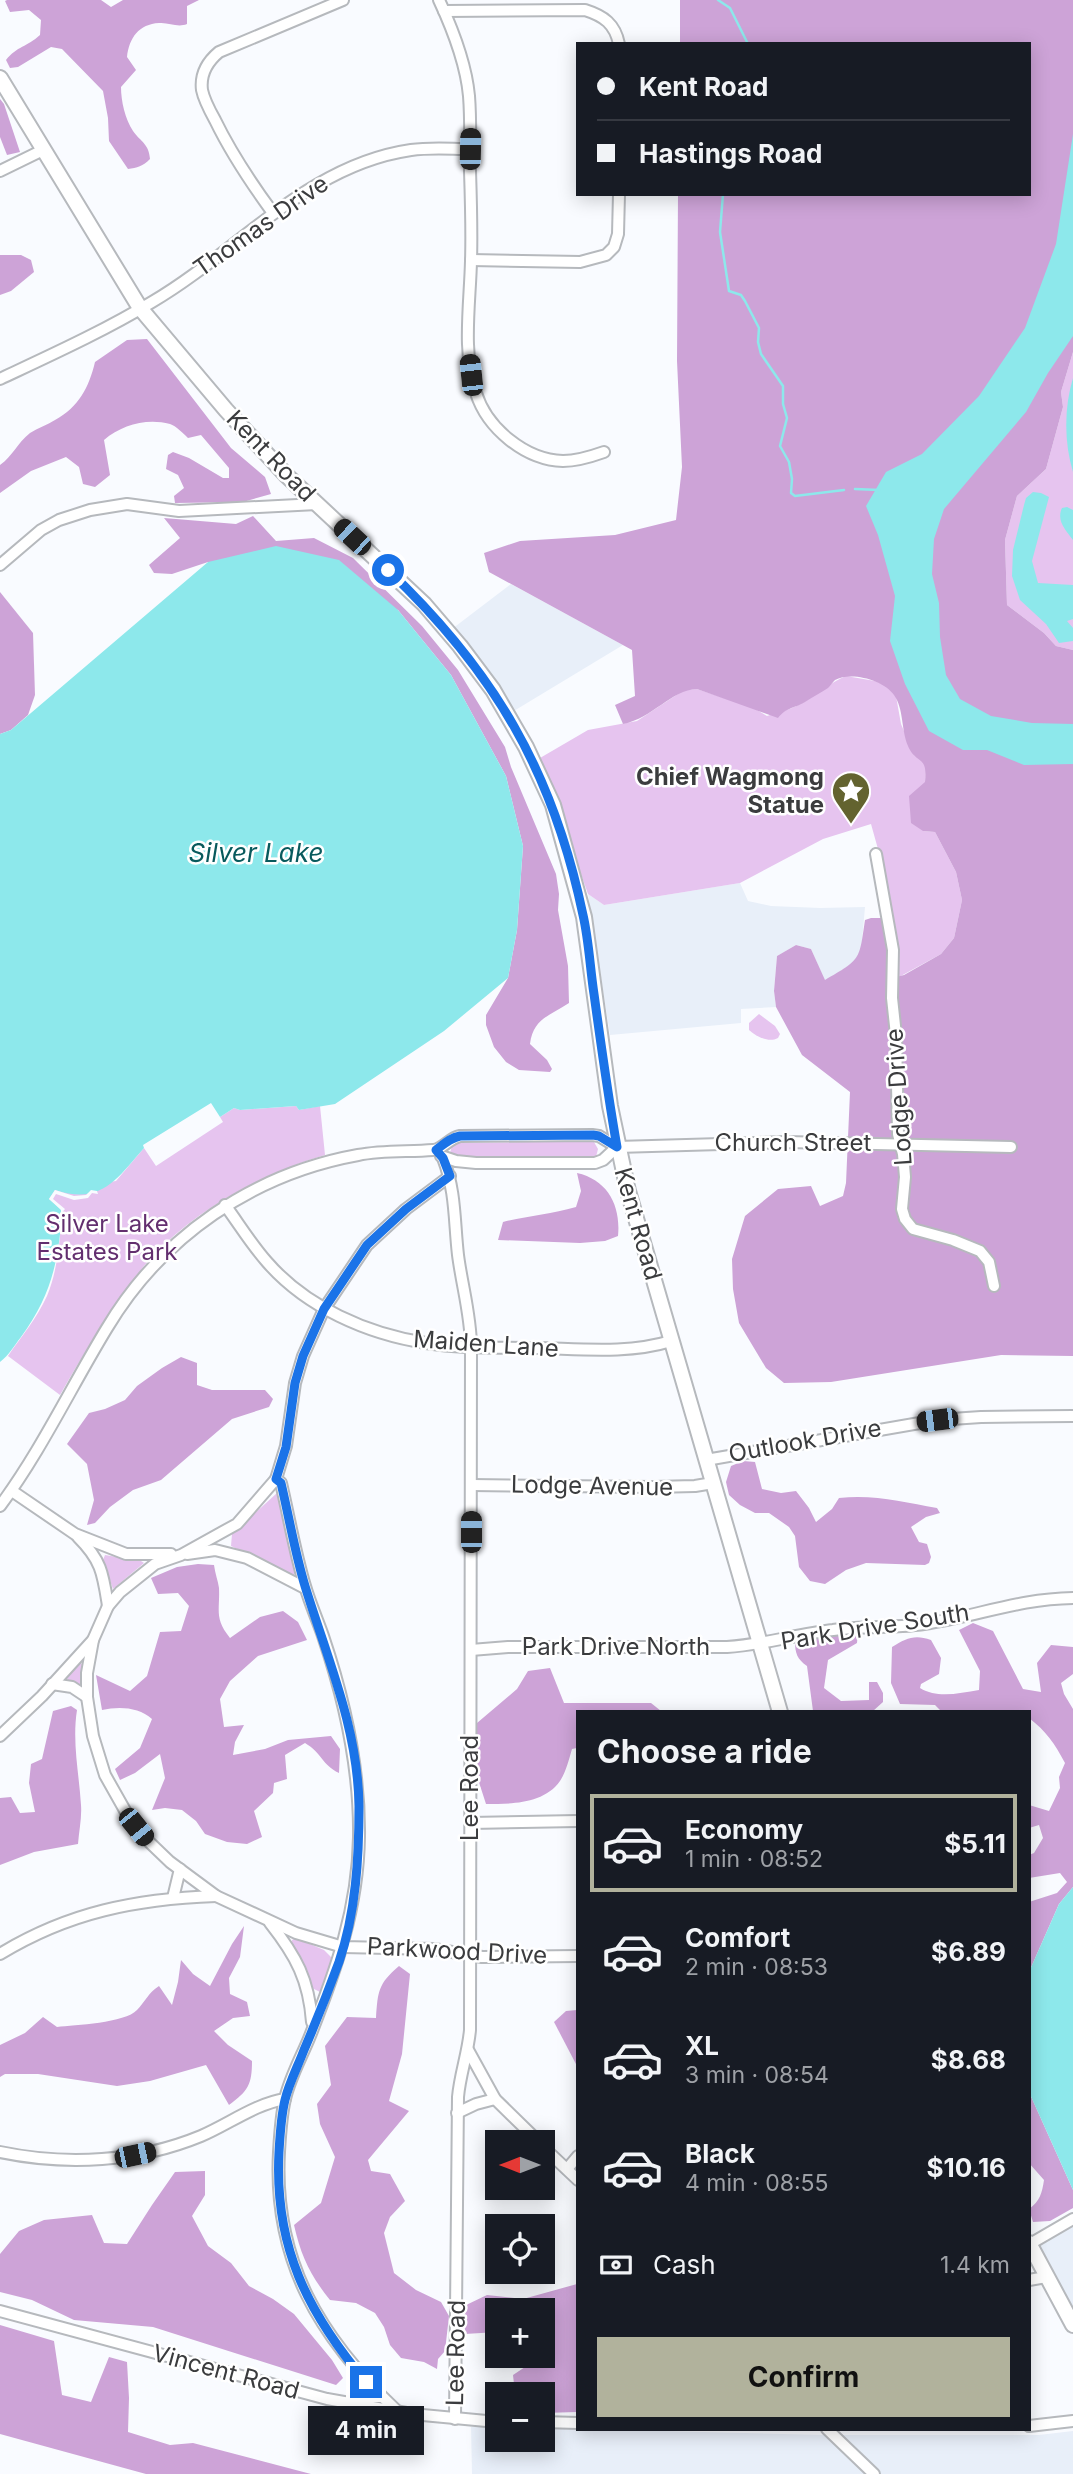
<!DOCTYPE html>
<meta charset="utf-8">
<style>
body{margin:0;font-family:Inter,sans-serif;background:#242831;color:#f1f3f6;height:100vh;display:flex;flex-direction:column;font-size:26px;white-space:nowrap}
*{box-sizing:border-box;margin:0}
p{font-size:23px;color:#9ea1a6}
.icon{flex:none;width:38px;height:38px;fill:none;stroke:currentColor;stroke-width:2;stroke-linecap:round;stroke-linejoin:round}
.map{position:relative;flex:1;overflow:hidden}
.drawer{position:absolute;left:576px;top:1710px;width:455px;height:721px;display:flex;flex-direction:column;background:#171b24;border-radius:0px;box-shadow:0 4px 18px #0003}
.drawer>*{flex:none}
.banner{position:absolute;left:576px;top:42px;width:455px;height:154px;border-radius:0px;box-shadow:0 4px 18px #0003;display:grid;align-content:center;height:154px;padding:0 21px;background:#171b24}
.needle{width:46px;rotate:270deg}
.tools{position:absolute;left:485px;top:2130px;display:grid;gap:14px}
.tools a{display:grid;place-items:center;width:70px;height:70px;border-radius:0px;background:#171b24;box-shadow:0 4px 18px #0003;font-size:35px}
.end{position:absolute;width:32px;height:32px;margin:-16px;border:9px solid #1a73e8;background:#fff;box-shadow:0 0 0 4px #fff}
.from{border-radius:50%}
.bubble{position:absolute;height:49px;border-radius:0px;background:#171b24;box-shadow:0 4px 18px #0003;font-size:23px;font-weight:700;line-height:49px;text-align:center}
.car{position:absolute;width:21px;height:42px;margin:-21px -10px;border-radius:9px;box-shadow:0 0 5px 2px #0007;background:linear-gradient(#222 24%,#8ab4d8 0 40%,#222 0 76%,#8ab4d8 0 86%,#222 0)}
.banner b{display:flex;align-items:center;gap:24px;height:66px;font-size:26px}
.banner b+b{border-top:2px solid #363941}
.banner i{width:18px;height:18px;background:#f1f3f6}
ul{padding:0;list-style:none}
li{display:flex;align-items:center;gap:21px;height:98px;margin:0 14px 10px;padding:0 7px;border:4px solid transparent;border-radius:0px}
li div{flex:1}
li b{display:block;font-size:26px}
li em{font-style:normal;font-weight:700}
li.on{border-color:#b1b29c}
li>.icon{width:63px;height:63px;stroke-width:1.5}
h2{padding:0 21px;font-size:32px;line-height:84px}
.pay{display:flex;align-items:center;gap:18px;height:77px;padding:0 21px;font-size:26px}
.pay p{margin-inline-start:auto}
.action{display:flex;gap:14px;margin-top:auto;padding:14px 21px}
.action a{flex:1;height:80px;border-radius:0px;background:#b1b29c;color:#111;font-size:28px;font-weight:700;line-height:80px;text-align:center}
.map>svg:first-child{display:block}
.built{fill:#e8eff9}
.green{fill:#e6c4ef}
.forest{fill:#cda3d7}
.water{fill:#8de8eb}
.pier{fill:#f9fbff}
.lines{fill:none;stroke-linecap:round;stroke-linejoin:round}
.stream{stroke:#8de8eb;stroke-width:2.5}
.minor-casing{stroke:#b6b9bd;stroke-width:14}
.major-casing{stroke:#b6b9bd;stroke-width:18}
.minor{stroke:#fff;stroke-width:10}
.major{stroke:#fff;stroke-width:14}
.route{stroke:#1a73e8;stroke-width:9}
.labels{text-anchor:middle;stroke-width:5;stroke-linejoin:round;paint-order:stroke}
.street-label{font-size:24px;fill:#3b3c3e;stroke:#fff}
.poi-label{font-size:24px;font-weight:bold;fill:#3b3c3e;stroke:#fff;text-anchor:end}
.park-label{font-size:24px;fill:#632f6f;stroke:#fff}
.water-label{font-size:26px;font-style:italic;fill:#085a5d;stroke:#fff}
</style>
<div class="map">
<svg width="1073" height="2474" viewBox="0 0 1073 2474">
<rect width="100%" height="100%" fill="#f9fbff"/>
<g class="built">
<path d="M511,584L623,645L507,715L448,632Z"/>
<path d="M740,883L748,901L771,906L820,908L865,907L861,953L856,961L825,981L811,949L796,945L777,956L774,991L776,1007L741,1009V1023L610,1035L588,894L604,905Z"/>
<path d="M1073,2219V2325L1030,2244Z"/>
<path d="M471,2427H497V2440H542L543,2428L823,2435H1039L1073,2431V2474H472Z"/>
</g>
<g class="green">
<path d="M1073,352V650L1056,646L1044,633L1007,605L1005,540L1017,496L1046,469L1063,407L1061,392Z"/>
<path d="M846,676L875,681L887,686L896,696L901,724L914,755L924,762L926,770L923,831L935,832L956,872L962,900L954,938L941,954L899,977L883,867L871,824L823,839L740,883L604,905L588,894L540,758L588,730L637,721L684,690L697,689L754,708L767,716C779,712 793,709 804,702C818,694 831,682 846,676Z"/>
<path d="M759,1014L775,1026L780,1034L778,1038C769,1043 757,1037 749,1030V1023Z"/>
<path d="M296,1106L299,1110L320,1106L325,1155C264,1173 196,1209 152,1257C143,1266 136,1277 129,1287C104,1322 81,1357 60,1395L8,1356C21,1337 37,1318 47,1296C58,1270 60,1238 62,1211L49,1199L55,1190L116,1181L144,1148L156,1166L223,1122L220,1117L234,1108L240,1110Z"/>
<path d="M590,1141L594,1142L598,1149L596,1157L593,1158L456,1159L450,1153L452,1146L458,1143Z"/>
<path d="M277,1493L280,1494L296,1573L292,1576L231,1546L232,1534Z"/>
<path d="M105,1555L141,1561L144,1563L113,1589L103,1560Z"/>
<path d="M80,1662L82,1664L81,1685L68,1680L66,1677Z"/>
<path d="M296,1938L324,1950L332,1958L320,1992L312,1988L305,1968L292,1944V1940Z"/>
</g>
<g class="forest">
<path d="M7,0H101L111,7L123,0H199L187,6V24C177,28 169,22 159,23C139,24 129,38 127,57L136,70L121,87C121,101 125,119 133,131C141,142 149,144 150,159C143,166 137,168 128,169L109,141L108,118L103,91L62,49L51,47L18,67L10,68L6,60C17,46 27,47 40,35L41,20L29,10L10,12L5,1Z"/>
<path d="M680,0H1073V352L1061,392L1063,407L1046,469L1017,496L1005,540L1007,605L1044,633L1056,646L1073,650V1356L1001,1355L831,1382L784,1383L766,1368L739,1323L733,1289L732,1259L745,1216L778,1189L811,1186L820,1206L843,1196L846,1183L850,1092L802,1055L776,1007L774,991L777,956L796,945L811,949L825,980C861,959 859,961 865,920L871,918H881L885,923L892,978L904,975L941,954L954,938L962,900L956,872L935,832L923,831L911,823L909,796L925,782C928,754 916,765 908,746C901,730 904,709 894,695C884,680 851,671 835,680C833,682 830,686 828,688C821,693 812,697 805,702C793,709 787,707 778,718L697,689C671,690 653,718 623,724L615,705L635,696L632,650L489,572L484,553L520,541L615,535L676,520L682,467L677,361L678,194H1029V44H680Z"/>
<path d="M0,99L4,104L20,152L7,155L0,137Z"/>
<path d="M0,255H21L31,260L34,272L11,291L0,295Z"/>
<path d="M147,339L231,448L265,477L271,494L243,502L175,503L174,496L184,488L178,475L166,469L168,455L173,452L189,458L223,478H229V468L201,435L188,438C183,433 176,426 170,424C146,418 122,425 104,440L110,475L95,487L83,484L79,467L66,457L31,471L0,493V465C13,456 17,443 30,433C38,428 47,425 55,420C79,407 89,387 95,362L127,340Z"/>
<path d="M253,516L276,541L314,538L353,558L422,626L458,670L505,747L511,767L556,874L559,894L558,910L568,966L569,1003C549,1016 533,1019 530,1044L547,1060L552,1069L550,1072L519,1070L506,1062L494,1047L486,1025V1015L508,978L517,930L523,846L506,776L451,675L398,610L208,562L172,574L154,573L149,565L180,538L164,518L236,524Z"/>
<path d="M0,592L33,633L35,695L28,715L11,730L0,734Z"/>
<path d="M577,1173C608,1180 621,1206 618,1236L605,1241L580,1243L498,1240L503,1222C527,1216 551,1214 576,1207L581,1191Z"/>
<path d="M181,1357L197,1363V1385L212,1390H265L273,1399L269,1407L232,1419L161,1480L133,1490L110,1507L95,1523L87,1525L94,1500L87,1464L67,1444L89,1413L105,1409L125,1400L137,1386L162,1368Z"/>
<path d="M743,1461L755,1462L762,1489L781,1493L796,1491L809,1508L816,1522L832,1509L839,1498C873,1494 904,1502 937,1508L940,1513L926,1517L911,1527L919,1542L927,1544L931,1557L929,1563L925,1565L866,1563L846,1570L825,1584L810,1581L799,1567L795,1536L789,1527L769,1513H755L740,1505L729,1495L726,1482L731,1466Z"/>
<path d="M198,1564L214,1565C215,1573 218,1581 219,1588C220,1611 214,1618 230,1638L260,1617L283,1611L298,1622L307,1640L258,1656L230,1681L220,1699L224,1727L244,1725L235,1742L233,1755L265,1749L288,1740L331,1736L340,1749L339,1773C322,1765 322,1753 305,1743L285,1755L287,1779L274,1783L273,1793L254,1811L262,1837L247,1844L227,1842L205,1834L196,1821L182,1810L165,1808L152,1810L165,1778L160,1754L135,1773L120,1780L115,1769L140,1748L152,1719C139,1707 119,1706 102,1710L96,1675L130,1691L147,1676L160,1632L181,1631L189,1606L178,1593L158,1594L151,1578L177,1567Z"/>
<path d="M973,1623L993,1631L1023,1689L1041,1692L1037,1663L1051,1645L1073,1647V1674L1061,1683L1064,1694L1073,1709V1887L1059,1904L1029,1972V1902L1057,1893L1067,1882L1060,1873L1029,1878V1855L1034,1853L1043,1838L1039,1825L1029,1828V1805L1049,1811L1060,1788L1059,1777L1065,1763C1055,1744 1046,1731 1029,1718V1712L941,1711L935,1705L900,1704L891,1683L892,1647C906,1638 915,1634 931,1640L941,1658L939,1674L921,1684L920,1688C938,1699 959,1693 979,1690L980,1671L959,1630Z"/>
<path d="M833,1630L858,1631L857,1643L828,1660L824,1688L841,1701L869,1700V1682H877L883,1693V1702L873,1711H813L807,1666C797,1659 795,1653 795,1641Z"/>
<path d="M550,1668L564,1703H651L661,1711L578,1712L577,1748L572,1749C569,1759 566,1772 560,1781C544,1804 511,1804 486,1804L476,1773L477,1723L517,1689L528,1671Z"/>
<path d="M71,1706L77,1710C72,1742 79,1773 81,1805C82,1817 79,1831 78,1844L34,1852L0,1865V1798L11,1797L20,1813L35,1812L29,1783L31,1764L42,1759L53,1711Z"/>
<path d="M244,1926L240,1957L229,1978L230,1994L247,2002L250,2016L233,2018L214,2031L228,2045L252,2061C252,2085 248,2091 229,2105L206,2065L150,2081L117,2086L38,2074H5L0,2077V2045L25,2033L43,2017L57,2027C75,2025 125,2023 137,2010C145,2002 148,1993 159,1986L172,2005L178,1982L181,1960L193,1974L210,1986L232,1944Z"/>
<path d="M399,1966L410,1974L402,2054L389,2101L409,2111L368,2160L371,2171L390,2174L405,2201L390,2217L384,2233L394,2273L416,2290L441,2302L449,2316L445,2351L438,2359L437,2369L424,2362L401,2358L390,2345L384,2327L375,2313L356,2303L330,2300C310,2275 301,2256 294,2225L321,2203L335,2157L320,2124L317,2104L331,2085L325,2046L347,2017L376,2018C378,1991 378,1984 399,1966Z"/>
<path d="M577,2010H578L577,2066L554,2022L566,2011Z"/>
<path d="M1029,2092L1073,2190V2208L1050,2221L1033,2222L1029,2209C1040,2201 1042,2193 1044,2180L1029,2163Z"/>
<path d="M205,2171V2195L192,2216L208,2246L231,2263L249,2286L273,2299L294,2314L332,2360L343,2378L336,2385L153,2327L74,2320L32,2300L0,2292V2254L19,2231L44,2220L92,2215L104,2243L127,2244L152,2205L175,2172Z"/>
<path d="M577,2284V2412L543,2413L542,2394H508L514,2384L513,2375L528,2365L536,2356H542V2310H497V2332L465,2334L464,2306L487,2295L523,2299Z"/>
<path d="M0,2325L54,2341L62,2395L91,2402L109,2357L127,2362L129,2398L128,2432L170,2445L193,2443L311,2474H146L0,2434Z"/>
</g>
<g class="water">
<path d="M1073,134V336L1048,373L1026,412L944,509L934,539L932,574L939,603L940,637L946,675L960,699L991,716L1032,723L1073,724V764L1024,765L987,750H963L929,731L905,684L890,641L895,596L878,535L866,506L886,472L922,454L979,396L1025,328L1056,244Z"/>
<path d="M1073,378V472C1064,443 1064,407 1073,378Z"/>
<path d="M1033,492L1041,493L1049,497L1032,561L1038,583L1073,585V619L1067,621L1073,628V641L1059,643L1046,624L1020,600L1012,576L1013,550L1024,505L1026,498Z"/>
<path d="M1067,507L1073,510V540C1066,530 1056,521 1062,508Z"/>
<path d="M276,546L339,560L398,610L451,675L506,776L523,846L517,930L508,978L444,1031L335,1104L299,1110L296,1106L240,1110L234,1108L220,1117L211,1103L143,1145L144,1148C116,1180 101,1205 55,1190L49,1199L62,1210C59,1261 51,1296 21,1337C14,1346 9,1355 0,1362V734L11,730L208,562Z"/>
<path d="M1073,1887V2190L1029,2092V1972L1059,1904Z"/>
</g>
<path class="pier" d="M55,1190L74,1196L86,1195L91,1190L97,1191L98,1194L92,1193L88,1198L74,1200L56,1194L53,1199L65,1209L61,1214V1210L49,1199Z"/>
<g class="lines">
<g class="stream">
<path d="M718,0L730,8L748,44"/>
<path d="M723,194L720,232L729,291L741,295L745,301L759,328L758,342L761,354L783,386V404L787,418L780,446L789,462L792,479L791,493L795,496L844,490"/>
<path d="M855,489L879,490"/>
</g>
<g class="minor-casing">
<g id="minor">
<path d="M439,0C453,30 466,63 469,96C471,121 470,146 470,171C471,201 472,231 471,261C470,304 462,352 476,393C487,428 525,460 563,461C577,461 590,457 604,452"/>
<path d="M444,11L585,10C604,16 615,24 619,44"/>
<path d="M0,171L43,150"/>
<path d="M273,213C251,183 231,153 215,120C210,111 204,100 202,90C200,74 207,62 219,52L343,0"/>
<path d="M471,260L580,262L606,255L614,247L618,234L619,194"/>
<path d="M0,379C51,355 104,331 152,302C239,251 307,165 411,150C431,147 451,149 470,149"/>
<path d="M0,565L41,530L59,520L90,510L127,504L179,511L317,504"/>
<path d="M876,854L893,950L892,998L896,1035L898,1134L903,1154L905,1177L902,1209L905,1219L913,1229L953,1240L980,1251L989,1262L994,1286"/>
<path d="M617,1147L786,1142L1011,1147"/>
<path d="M441,1156L456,1161L476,1163H595L603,1160L617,1147"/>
<path d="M443,1158C456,1192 454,1220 458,1255C462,1286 471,1316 471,1347L470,2030C468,2053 460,2074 458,2097L455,2419"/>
<path d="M225,1205C239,1224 251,1244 267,1262C306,1307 367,1334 426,1343C462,1349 501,1347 538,1348C582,1349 629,1354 671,1341"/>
<path d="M706,1460L937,1420L981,1417L1073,1416"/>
<path d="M472,1485L653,1487L695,1486L713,1483"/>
<path d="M12,1491L75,1534L126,1554H171"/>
<path d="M0,1506C41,1451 71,1387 107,1328C162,1236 253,1174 358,1155C383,1150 408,1152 433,1150C442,1150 449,1138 460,1136L592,1135L599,1136L617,1147"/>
<path d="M78,1537C102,1561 103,1574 108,1606"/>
<path d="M187,1554L215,1550L247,1558L305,1588"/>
<path d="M93,1640L87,1673V1697L93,1736L105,1775L127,1814L146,1839L170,1862L216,1896L296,1933L343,1947L434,1949L482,1957L578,1956"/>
<path d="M471,1650L508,1647H727C763,1645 797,1634 833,1630C865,1625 898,1629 930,1623C981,1615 1019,1599 1073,1598"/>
<path d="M52,1684L72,1687L87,1697"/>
<path d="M0,1736L42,1696L93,1640L108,1606L120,1592L155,1564L181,1555L237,1524L276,1479"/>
<path d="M471,1823L578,1821"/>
<path d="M173,1898L180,1869"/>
<path d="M270,1923C296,1956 309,1980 312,2022"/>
<path d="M0,1954C69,1912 136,1899 216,1896"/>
<path d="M468,2050L495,2099L539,2142"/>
<path d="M457,2113L476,2104L495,2099"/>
<path d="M542,2146L578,2180"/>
<path d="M0,2152C67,2166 138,2162 201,2136C229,2124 255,2104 285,2099"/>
<path d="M567,2169L578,2156"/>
<path d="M1030,2244L1073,2219"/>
<path d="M1029,2280L1046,2277"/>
<path d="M0,2311L327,2399L412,2414L497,2422"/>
<path d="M352,2405L366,2382"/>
<path d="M397,2411C320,2338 273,2261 279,2152C280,2135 281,2116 285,2099C290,2077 302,2056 310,2036C336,1970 358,1909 359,1837C360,1767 345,1701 323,1636C317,1619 310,1603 305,1586C295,1553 289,1517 281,1483L276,1479L286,1446L295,1383L303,1356L324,1309L367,1245L406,1209L450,1176"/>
<path d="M542,2422L578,2423"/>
<path d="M1029,2426L1073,2421"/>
<path d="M827,2429L874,2474"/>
</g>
</g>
<g class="major-casing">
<g id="major">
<path d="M0,78L140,308L226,410L286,475L424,604L460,646L493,690L526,747L553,805L584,917L610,1106L628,1191L780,1712"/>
<path d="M1029,2243L1073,2325"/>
</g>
</g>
<use href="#minor" class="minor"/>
<use href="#major" class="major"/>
</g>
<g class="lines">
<path class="route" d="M366,2382C307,2312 274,2246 279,2152C280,2135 281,2116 285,2100C289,2083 298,2066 304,2050C316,2022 328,1992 339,1962C356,1912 359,1858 359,1806C358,1728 327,1658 305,1586C295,1553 289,1517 281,1483L276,1479L286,1447L295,1383L303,1356L324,1309L367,1245L406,1209L450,1176L443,1158L436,1150C444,1144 450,1138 460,1136L593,1135L599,1136L617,1147C608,1096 601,1045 594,994C590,968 589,941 583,915C553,771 494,671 388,570"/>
</g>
<defs>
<g id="sight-pin" transform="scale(2.0125)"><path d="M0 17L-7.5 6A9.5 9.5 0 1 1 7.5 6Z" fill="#63632f" stroke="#fff"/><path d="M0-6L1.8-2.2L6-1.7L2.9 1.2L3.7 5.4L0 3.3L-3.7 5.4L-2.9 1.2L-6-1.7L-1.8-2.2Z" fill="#fff"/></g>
</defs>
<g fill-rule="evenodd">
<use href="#sight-pin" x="851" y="791"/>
</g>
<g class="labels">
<g class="street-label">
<text transform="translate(261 226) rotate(-35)" y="8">Thomas Drive</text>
<text transform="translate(271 456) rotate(46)" y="8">Kent Road</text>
<text transform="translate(899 1097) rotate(-94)" y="8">Lodge Drive</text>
<text x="793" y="1151">Church Street</text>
<text transform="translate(638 1224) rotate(74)" y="8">Kent Road</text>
<text transform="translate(486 1344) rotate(4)" y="8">Maiden Lane</text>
<text transform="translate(805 1441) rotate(-10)" y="8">Outlook Drive</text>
<text transform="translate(592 1486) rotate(1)" y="8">Lodge Avenue</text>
<text transform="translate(875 1627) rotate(-9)" y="8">Park Drive South</text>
<text x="616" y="1655">Park Drive North</text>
<text transform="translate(470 1788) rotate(-90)" y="8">Lee Road</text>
<text transform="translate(457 1951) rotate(3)" y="8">Parkwood Drive</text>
<text transform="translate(456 2353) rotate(-89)" y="8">Lee Road</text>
<text transform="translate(226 2372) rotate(15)" y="8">Vincent Road</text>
</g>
<g class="poi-label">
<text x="824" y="785">Chief Wagmong<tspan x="824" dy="28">Statue</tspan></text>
</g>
<g class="park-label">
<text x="107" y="1232">Silver Lake<tspan x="107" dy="28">Estates Park</tspan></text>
</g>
<g class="water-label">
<text x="256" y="862">Silver Lake</text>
</g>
</g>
</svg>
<div class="tools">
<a><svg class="needle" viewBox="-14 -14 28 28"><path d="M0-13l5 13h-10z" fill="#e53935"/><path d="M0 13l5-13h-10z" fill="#9ea1a6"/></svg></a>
<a><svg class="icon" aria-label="locate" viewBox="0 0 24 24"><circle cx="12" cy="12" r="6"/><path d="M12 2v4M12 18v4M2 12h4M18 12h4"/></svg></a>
<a>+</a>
<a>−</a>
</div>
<i class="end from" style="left:388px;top:570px"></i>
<i class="end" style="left:366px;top:2382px"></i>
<div class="bubble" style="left:308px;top:2406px;width:116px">4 min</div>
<i class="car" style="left:470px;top:149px;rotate:1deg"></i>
<i class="car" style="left:471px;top:375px;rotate:354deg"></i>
<i class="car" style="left:352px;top:537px;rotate:313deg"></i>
<i class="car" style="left:937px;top:1420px;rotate:263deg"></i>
<i class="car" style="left:471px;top:1532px;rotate:0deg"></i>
<i class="car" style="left:136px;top:1827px;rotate:141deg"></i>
<i class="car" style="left:135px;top:2155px;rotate:78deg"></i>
<div class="banner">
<b><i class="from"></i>Kent Road</b>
<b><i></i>Hastings Road</b>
</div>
<section class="drawer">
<h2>Choose a ride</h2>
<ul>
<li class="on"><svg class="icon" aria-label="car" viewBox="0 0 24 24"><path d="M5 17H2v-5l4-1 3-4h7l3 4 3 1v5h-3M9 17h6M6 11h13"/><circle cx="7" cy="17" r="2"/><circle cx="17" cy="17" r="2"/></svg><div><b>Economy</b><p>1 min · 08:52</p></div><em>$5.11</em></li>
<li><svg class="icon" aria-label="car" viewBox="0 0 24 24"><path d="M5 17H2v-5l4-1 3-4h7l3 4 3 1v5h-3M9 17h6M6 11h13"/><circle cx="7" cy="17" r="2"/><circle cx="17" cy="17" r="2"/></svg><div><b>Comfort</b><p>2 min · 08:53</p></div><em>$6.89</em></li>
<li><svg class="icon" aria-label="car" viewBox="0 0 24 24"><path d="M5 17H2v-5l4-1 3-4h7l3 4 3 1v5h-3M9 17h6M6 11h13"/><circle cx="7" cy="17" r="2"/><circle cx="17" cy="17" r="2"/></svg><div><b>XL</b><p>3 min · 08:54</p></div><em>$8.68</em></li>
<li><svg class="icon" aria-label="car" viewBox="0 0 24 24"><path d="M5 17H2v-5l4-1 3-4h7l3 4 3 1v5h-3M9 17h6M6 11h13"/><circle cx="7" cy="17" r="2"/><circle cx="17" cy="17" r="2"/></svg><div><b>Black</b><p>4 min · 08:55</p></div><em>$10.16</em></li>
</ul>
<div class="pay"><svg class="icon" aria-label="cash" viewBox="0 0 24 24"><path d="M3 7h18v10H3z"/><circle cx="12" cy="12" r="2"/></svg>Cash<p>1.4 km</p></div>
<div class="action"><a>Confirm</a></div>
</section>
</div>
